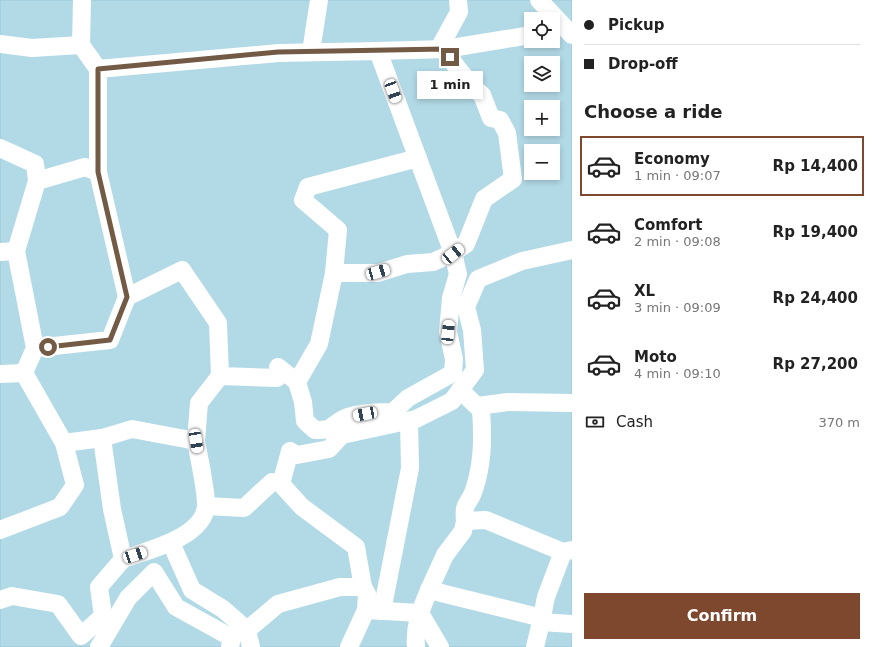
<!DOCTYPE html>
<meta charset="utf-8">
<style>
body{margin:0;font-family:"DejaVu Sans",sans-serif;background:#f2f2f2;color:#222;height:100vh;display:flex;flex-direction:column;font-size:15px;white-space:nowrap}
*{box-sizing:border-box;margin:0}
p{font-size:13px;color:#767676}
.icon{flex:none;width:22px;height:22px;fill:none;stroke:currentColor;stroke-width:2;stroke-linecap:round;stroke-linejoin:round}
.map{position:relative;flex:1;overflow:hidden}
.drawer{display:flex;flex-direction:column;background:#fff;width:300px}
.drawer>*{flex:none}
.top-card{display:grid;align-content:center;height:88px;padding:0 12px;background:#fff}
.fabs{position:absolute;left:524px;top:12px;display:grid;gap:8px}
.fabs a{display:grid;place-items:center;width:36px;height:36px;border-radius:0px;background:#fff;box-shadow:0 2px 6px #0003;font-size:20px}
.end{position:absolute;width:18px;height:18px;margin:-9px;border:5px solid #735a45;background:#fff;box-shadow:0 0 0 2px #fff}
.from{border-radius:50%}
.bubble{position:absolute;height:28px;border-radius:0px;background:#fff;box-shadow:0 2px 6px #0003;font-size:13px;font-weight:700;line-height:28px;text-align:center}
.car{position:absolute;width:12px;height:24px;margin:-12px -6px;border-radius:5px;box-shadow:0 0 3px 1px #0007;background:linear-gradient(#fff 24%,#345 0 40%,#fff 0 76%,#345 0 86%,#fff 0)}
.top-card b{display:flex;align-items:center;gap:14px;height:38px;font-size:15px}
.top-card b+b{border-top:1px solid #e0e0e0}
.top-card i{width:10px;height:10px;background:#222}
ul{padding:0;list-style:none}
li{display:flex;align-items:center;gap:12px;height:60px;margin:0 8px 6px;padding:0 4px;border:2px solid transparent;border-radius:0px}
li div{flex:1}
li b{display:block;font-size:15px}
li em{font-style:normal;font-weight:700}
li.selected{border-color:#7d482e}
li>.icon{width:36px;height:36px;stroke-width:1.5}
h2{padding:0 12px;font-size:18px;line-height:48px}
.pay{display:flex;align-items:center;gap:10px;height:44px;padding:0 12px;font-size:15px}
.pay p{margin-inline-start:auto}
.primary-button{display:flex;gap:8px;margin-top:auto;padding:8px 12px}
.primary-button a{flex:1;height:46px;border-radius:0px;background:#7d482e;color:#fff;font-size:16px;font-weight:700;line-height:46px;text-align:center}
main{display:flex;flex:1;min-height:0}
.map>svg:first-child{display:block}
.water{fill:#b2d9e6;stroke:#98c8d8;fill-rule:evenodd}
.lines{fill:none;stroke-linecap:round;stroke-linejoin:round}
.minor{stroke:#fff;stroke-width:18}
.route{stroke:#735a45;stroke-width:5}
</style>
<main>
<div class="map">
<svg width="572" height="647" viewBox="0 0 572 647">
<rect width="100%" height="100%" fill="#fdf4dd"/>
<path class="water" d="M0,0H572V647H0ZM531,19H553V41H531ZM531,63H553V85H531ZM531,107H553V129H531ZM531,151H553V173H531Z"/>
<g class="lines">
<g class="minor">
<path d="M82,0L81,45L98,69"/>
<path d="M539,0L572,35"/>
<path d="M0,44L32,48L81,45"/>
<path d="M378,51L445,49L531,35"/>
<path d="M311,52L319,0"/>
<path d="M0,148L35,164L37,181"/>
<path d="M0,252L16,251"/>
<path d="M35,348L110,340L127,297"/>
<path d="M278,367L297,382L303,402L305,421L315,430C334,430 329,427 343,419C355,413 379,412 393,412L408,398L453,373L454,359L448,332L451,298L458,274L453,253L466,244L484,199L513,179L507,133L500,120L491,118L482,95L472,86L455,65L442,43L459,12L458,0"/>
<path d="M0,374L24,373L35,348L16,251L37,181L85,167L98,172"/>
<path d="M277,378L220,376L218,323L182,270L127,297L98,172V69L279,53L378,51L453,253L433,262L407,264L378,273H334L338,230L303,200L308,187L418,158"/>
<path d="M297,382L319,344L334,273"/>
<path d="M460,390L481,410C483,437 483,463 474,490C469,506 463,500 465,521"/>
<path d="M478,406L508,402L572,403"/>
<path d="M64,443L102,438L132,429L196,441L199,403L220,376"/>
<path d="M206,506L244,508L272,482"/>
<path d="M0,530L60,507L75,485L64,443L24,373"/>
<path d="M171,543L192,590L223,609L247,630L278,604L340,587H363L367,594L366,610"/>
<path d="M123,559C147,551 205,537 206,505C206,488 199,458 196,441"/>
<path d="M363,587L356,547L302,507L281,484L290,451L297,455L329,449L342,435L416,419L452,401L475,370L472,330L466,307L478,279L522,261L572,250"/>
<path d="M429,590L445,555L463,531L465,521L486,520L563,552"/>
<path d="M0,600L12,596L58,604L81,636L103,616L99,587L123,559L112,509L102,438"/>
<path d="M382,611L410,468L409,421"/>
<path d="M420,613L440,647"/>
<path d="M541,622L546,597L563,552L572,550"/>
<path d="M247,630L251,647"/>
<path d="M99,647L128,598L154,572L176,607L232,638L230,647"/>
<path d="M349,647L366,610L420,613"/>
<path d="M416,647C414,626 421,609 429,590L542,618"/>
<path d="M535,647L541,622L572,624"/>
</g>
</g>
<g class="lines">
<path class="route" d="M48,347L110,340L127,297L98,172V69L278,52L445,49L450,57"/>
</g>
</svg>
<div class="fabs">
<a><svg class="icon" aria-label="locate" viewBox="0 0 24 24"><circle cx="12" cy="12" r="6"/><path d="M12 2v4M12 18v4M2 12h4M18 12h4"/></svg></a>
<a><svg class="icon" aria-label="layers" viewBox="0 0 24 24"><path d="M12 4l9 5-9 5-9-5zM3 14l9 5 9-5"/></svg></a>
<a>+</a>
<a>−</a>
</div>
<i class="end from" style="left:48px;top:347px"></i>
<i class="end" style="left:450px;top:57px"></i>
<div class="bubble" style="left:417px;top:71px;width:66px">1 min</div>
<i class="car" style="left:393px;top:91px;rotate:160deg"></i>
<i class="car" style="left:453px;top:254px;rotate:51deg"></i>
<i class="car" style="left:378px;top:272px;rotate:74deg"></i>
<i class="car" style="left:448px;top:332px;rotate:6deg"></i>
<i class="car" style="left:365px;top:414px;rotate:259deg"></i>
<i class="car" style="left:196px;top:441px;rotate:171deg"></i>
<i class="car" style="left:135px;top:555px;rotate:72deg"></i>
</div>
<section class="drawer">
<div class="top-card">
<b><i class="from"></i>Pickup</b>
<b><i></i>Drop-off</b>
</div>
<h2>Choose a ride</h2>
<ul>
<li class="selected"><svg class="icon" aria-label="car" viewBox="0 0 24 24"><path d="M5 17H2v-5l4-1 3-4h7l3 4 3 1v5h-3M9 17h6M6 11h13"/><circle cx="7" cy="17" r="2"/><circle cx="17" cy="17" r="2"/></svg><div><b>Economy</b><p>1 min · 09:07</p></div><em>Rp 14,400</em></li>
<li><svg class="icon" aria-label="car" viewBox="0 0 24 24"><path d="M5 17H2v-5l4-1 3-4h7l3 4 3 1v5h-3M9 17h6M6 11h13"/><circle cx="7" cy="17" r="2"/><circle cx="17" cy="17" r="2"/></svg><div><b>Comfort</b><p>2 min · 09:08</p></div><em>Rp 19,400</em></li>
<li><svg class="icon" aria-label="car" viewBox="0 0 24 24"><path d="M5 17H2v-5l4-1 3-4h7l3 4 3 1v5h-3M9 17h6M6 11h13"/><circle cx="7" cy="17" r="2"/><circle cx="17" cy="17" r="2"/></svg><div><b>XL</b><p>3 min · 09:09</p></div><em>Rp 24,400</em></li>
<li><svg class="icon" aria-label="car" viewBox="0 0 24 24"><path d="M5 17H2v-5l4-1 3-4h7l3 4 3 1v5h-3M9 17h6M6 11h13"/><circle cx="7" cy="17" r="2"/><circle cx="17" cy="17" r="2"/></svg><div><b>Moto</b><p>4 min · 09:10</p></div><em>Rp 27,200</em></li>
</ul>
<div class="pay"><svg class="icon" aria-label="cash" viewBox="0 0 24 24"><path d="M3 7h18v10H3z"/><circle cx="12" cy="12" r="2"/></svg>Cash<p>370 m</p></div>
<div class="primary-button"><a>Confirm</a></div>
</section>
</main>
